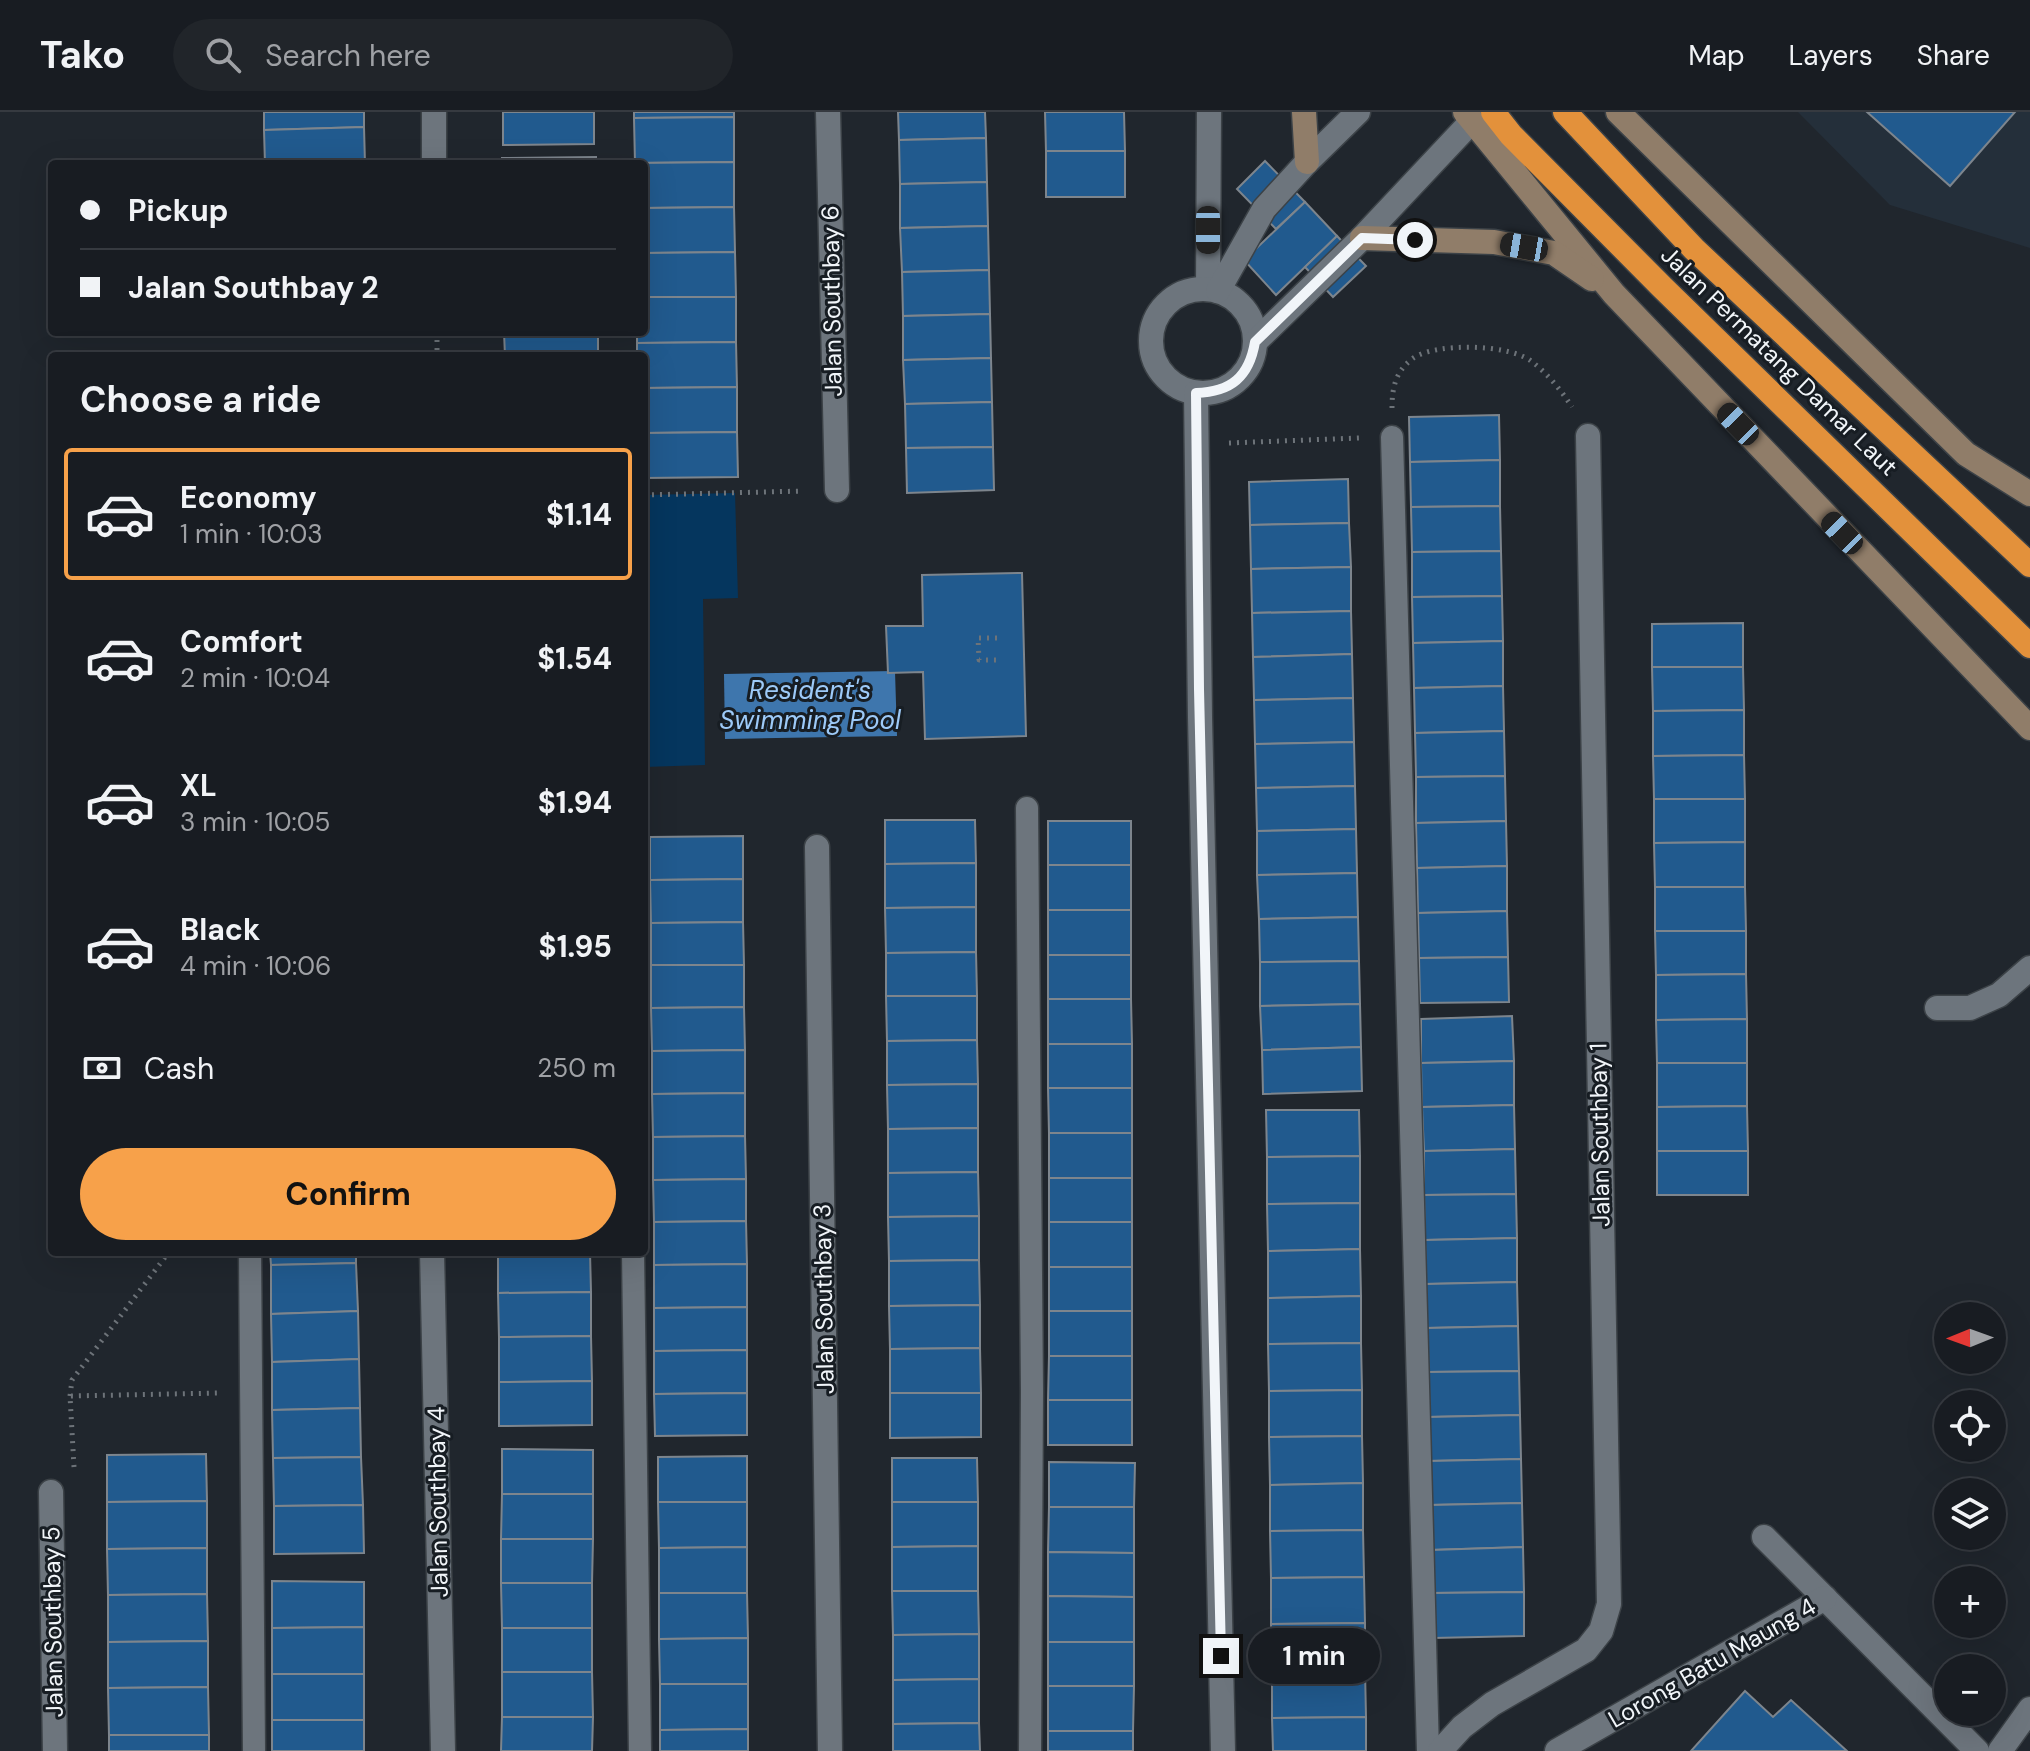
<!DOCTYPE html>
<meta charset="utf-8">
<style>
body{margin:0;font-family:"DM Sans",sans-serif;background:#21252a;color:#f1f3f6;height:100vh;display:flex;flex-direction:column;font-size:30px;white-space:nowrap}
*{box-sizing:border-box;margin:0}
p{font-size:26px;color:#9fa1a5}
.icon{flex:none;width:44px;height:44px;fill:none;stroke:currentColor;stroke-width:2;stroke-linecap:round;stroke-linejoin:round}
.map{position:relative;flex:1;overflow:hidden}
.drawer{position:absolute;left:48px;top:240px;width:600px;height:904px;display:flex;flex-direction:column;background:#181c22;border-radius:8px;box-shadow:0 8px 32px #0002,0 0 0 2px #363a40}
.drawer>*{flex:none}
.top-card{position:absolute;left:48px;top:48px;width:600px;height:176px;border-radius:8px;box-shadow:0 8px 32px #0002,0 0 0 2px #363a40;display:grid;align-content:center;height:176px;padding:0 32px;background:#181c22}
.needle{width:52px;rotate:269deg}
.fabs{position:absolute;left:1934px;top:1190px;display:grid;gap:16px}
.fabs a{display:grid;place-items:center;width:72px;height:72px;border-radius:50%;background:#181c22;box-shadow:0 8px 32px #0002,0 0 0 2px #363a40;font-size:40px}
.end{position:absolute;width:36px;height:36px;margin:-18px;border:10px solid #f1f5f9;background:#111;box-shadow:0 0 0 4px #111}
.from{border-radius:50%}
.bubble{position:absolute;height:56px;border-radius:28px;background:#181c22;box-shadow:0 8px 32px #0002,0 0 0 2px #363a40;font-size:26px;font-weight:700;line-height:56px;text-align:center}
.car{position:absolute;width:24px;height:48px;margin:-24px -12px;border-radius:10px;box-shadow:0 0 6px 2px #0007;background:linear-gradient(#222 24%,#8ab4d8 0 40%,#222 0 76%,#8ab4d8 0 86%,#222 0)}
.top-card b{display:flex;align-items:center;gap:28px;height:76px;font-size:30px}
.top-card b+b{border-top:2px solid #363a40}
.top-card i{width:20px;height:20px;background:#f1f3f6}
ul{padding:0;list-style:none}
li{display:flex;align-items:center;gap:24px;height:132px;margin:0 16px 12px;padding:0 16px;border:4px solid transparent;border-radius:8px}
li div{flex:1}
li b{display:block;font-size:30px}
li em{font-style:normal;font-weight:700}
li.active{border-color:#f7a14a}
li>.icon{width:72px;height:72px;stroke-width:1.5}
h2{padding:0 32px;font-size:36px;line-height:96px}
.pay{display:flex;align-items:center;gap:20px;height:88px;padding:0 32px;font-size:30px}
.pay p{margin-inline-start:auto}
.button{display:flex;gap:16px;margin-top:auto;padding:16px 32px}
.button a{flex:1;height:92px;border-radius:48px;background:#f7a14a;color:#111;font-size:32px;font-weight:700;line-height:92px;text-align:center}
header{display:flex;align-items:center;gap:48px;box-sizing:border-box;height:112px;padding:0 40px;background:#181c22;border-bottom:2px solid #363a40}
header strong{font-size:38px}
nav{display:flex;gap:44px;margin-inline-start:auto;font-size:28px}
.search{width:560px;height:72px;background:#21252a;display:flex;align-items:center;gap:20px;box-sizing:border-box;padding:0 28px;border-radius:44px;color:#9fa1a5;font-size:30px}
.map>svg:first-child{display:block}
.built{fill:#242f3a}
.green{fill:#05365e}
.water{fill:#3e76ad}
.building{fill:#215a8e;stroke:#7d858d;stroke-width:2}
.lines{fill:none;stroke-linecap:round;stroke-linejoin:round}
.lane-casing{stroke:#3c4247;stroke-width:25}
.street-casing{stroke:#3c4247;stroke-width:27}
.secondary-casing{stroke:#3c4247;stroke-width:27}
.highway-casing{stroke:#3c4247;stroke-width:27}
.path{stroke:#6d7379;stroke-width:5;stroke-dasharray:2 6;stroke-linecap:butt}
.lane{stroke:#6d757d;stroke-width:22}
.street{stroke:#6d757d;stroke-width:24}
.secondary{stroke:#907d69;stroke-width:24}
.highway{stroke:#e3913b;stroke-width:24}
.route{stroke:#f1f5f9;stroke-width:10}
.labels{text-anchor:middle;stroke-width:6;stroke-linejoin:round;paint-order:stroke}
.street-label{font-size:24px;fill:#f1f5f9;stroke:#171d23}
.water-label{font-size:26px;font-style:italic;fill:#9dcaf8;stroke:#171d23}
</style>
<header>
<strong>Tako</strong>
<div class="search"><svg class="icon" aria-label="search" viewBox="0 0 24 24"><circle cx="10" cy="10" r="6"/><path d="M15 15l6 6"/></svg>Search here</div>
<nav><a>Map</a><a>Layers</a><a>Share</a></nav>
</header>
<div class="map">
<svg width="2030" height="1639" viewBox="0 0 2030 1639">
<rect width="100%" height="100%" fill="#20262d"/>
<path class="built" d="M1798,0H2030V136L1890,93Z"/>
<path class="green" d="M735,381L738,486L703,487L705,653L644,655V383Z"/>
<path class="water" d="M895,559L897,624L725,627L724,562Z"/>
<g class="building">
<path d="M264,0H364V15L264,18Z"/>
<path d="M503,0H594V32L503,33Z"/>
<path d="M634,0H734V5L634,6Z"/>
<path d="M898,0H985L986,26L899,28Z"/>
<path d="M1045,0H1124L1125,39H1046Z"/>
<path d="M1867,0H2015L1950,74Z"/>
<path d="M734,5V50L635,51L634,6Z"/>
<path d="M364,15L365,52H265L264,18Z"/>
<path d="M986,26L987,70L900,72L899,28Z"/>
<rect x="1046" y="39" width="79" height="46"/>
<path d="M596,45V52H502V46Z"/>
<path d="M1265,49L1305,90L1276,117L1237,77Z"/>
<path d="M734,50V95L644,96V52L635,51Z"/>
<path d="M987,70L988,114L900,116V72Z"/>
<path d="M1305,90L1337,124L1276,183L1244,148Z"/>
<path d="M734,95L735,140L644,141V96Z"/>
<path d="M988,114L989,158L902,160L900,116Z"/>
<path d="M1337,124L1366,154L1333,185L1305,155Z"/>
<path d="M735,140L736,185H644V141Z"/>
<path d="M989,158L990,202L903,204L902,160Z"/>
<path d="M644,185H736V230L637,231V220H644Z"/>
<path d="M990,202L991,246L903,248V204Z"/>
<path d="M504,220H598V244H505Z"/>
<path d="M736,230L737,275L644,276V244H637V231Z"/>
<path d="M991,246L992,290L905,292L903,248Z"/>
<path d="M737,275V320L644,321V276Z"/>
<path d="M992,290L993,335L906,336L905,292Z"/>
<path d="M1499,303L1500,348L1410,350L1409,305Z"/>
<path d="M737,320L738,365L644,366V321Z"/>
<path d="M993,335L994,378L907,381L906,336Z"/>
<path d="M1500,348V394L1411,395L1410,350Z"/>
<path d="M1348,367L1349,411L1250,413L1249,370Z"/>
<path d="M1500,394L1501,439L1412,440L1411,395Z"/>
<path d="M1349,411L1351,455L1251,457L1250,413Z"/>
<path d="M1501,439L1502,484L1412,485V440Z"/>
<path d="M1351,455V499L1252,501L1251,457Z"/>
<path d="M1022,461L1026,624L925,627L923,560L888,561L886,514H923L922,463Z"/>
<path d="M1502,484L1503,529L1413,531L1412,485Z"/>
<path d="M1351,499L1352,542L1253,545L1252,501Z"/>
<path d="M1743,511V555H1652V512Z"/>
<path d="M1503,529V574L1414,576L1413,531Z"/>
<path d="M1352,542L1353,586L1254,588L1253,545Z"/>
<path d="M1652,555H1743L1744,598L1653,599Z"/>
<path d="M1503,574L1504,619L1415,621L1414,576Z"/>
<path d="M1353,586L1354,630L1255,632L1254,588Z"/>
<path d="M1744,598V643L1653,644V599Z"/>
<path d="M1504,619L1505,664L1416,665L1415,621Z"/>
<path d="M1354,630L1355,674L1256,676L1255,632Z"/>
<path d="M1744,643L1745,687H1654L1653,644Z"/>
<path d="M1505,664L1506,709L1416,711V665Z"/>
<path d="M1355,674L1356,717L1257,719L1256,676Z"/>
<path d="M1654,687H1745V730L1654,731Z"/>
<path d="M885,708H975L976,751L885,752Z"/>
<rect x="1048" y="709" width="83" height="44"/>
<path d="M1506,709L1507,754L1417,756L1416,711Z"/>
<path d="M1356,717L1357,761L1257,763V719Z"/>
<path d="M743,724V767L650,768V725Z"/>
<path d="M1745,730V775H1655L1654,731Z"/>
<path d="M976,751V795L885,796V752Z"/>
<rect x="1048" y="753" width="83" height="45"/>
<path d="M1507,754V799L1418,801L1417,756Z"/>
<path d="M1357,761L1358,805L1259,807L1257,763Z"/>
<path d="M743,767V810L651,811L650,768Z"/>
<path d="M1655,775H1745L1746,819H1655Z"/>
<path d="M976,795V840L886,841L885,796Z"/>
<rect x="1048" y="798" width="83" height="45"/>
<path d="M1507,799L1508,845L1419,846L1418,801Z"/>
<path d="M1358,805L1359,849L1260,850L1259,807Z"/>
<path d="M743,810L744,853H651V811Z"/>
<path d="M1655,819H1746V862L1656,863Z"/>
<path d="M976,840L977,884H886V841Z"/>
<rect x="1048" y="843" width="83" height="44"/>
<path d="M1508,845L1509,890L1420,891L1419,846Z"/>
<path d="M1359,849L1360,892L1260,894V850Z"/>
<path d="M651,853H744V895L651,896Z"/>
<path d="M1746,862L1747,907L1656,908V863Z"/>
<path d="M886,884H977V928L887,929Z"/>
<path d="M1048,887H1131L1132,932H1048Z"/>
<path d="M1360,892L1361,935L1262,938L1260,894Z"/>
<path d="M744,895L745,938L652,939L651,896Z"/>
<path d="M1512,904L1514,949L1421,951V907Z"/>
<path d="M1747,907V951H1657L1656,908Z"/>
<path d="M977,928L978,972L887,973V929Z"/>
<rect x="1048" y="932" width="84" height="44"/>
<path d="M1361,935L1362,979L1263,982L1262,938Z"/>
<path d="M745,938V981L652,982V939Z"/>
<path d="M1514,949V993L1422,995L1421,951Z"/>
<path d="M1657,951H1747V994L1657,995Z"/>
<path d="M978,972V1016L888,1017L887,973Z"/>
<path d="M1048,976H1132V1021H1049Z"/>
<path d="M745,981V1024L653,1025L652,982Z"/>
<path d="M1514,993L1515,1037L1424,1039L1422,995Z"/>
<path d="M1747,994L1748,1039H1657V995Z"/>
<path d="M1266,998H1359L1360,1044L1267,1045Z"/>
<path d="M978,1016V1060L888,1061V1017Z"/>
<rect x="1049" y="1021" width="83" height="45"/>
<path d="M745,1024L746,1067L653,1068V1025Z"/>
<path d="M1515,1037L1516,1082L1424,1083V1039Z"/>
<rect x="1657" y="1039" width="91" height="44"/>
<path d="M1360,1044V1091L1267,1092V1045Z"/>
<path d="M978,1060L979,1104L888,1105V1061Z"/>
<rect x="1049" y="1066" width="83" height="44"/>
<path d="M746,1067V1109L654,1110L653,1068Z"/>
<path d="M1516,1082L1517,1126L1425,1128L1424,1083Z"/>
<path d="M1360,1091V1137L1268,1139L1267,1092Z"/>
<path d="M979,1104V1148L889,1149L888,1105Z"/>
<path d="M746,1109L747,1152L654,1153V1110Z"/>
<rect x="1049" y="1110" width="83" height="45"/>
<path d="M1517,1126V1170L1426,1172L1425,1128Z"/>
<path d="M1360,1137L1361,1184L1268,1186V1139Z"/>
<path d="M270,1140H356V1151L271,1153Z"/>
<path d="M498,1140H590L591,1180L498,1181Z"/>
<path d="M979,1148L980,1193L889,1194V1149Z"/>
<path d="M356,1151L358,1199L271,1202V1153Z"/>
<path d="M747,1152V1195L654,1196V1153Z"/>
<rect x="1049" y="1155" width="83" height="44"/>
<path d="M1517,1170L1518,1214L1427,1216L1426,1172Z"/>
<path d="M591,1180V1224L499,1225L498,1181Z"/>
<path d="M1361,1184V1231L1268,1232V1186Z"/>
<path d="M980,1193V1236L890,1237L889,1194Z"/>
<path d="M747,1195V1238L654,1239V1196Z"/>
<path d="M358,1199L359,1247L272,1250L271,1202Z"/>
<rect x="1049" y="1199" width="83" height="45"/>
<path d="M1518,1214L1519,1259L1427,1260V1216Z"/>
<path d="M591,1224L592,1269L499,1270V1225Z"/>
<path d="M1361,1231L1362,1278L1269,1279L1268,1232Z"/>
<path d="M980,1236L981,1281H890V1237Z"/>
<path d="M747,1238V1281L654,1282V1239Z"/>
<path d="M1049,1244H1132V1288H1048Z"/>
<path d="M359,1247L360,1296L272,1298V1250Z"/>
<path d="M1519,1259L1520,1303L1428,1305L1427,1260Z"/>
<path d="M592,1269V1313L499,1314V1270Z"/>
<path d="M1362,1278V1324L1269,1325V1279Z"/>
<path d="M747,1281V1323L655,1324L654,1282Z"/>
<path d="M890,1281H981V1325L890,1326Z"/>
<rect x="1048" y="1288" width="84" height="45"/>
<path d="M360,1296L361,1345L273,1346L272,1298Z"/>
<path d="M1520,1303L1521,1347L1429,1349L1428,1305Z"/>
<path d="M1362,1324L1363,1371L1270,1373L1269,1325Z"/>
<path d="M502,1337L593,1338V1382H502Z"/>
<path d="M206,1342L207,1389L107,1390V1343Z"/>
<path d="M747,1344V1390H658V1345Z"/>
<path d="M361,1345L363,1393L274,1394L273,1346Z"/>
<path d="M892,1346H977L978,1390H892Z"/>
<path d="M1521,1347L1522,1391L1430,1393L1429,1349Z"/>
<path d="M1049,1350L1135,1351L1134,1395H1049Z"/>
<path d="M1363,1371V1418L1270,1419V1373Z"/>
<path d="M502,1382H593V1427H501Z"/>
<path d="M207,1389V1436L107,1437V1390Z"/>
<path d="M658,1390H747V1435L659,1436Z"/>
<path d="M892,1390H978V1434L892,1435Z"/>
<path d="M1522,1391L1523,1435L1431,1438L1430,1393Z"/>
<path d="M363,1393L364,1441L274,1442V1394Z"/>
<path d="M1049,1395H1134V1441L1048,1440Z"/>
<path d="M1363,1418L1364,1465L1271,1466L1270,1419Z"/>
<path d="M501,1427H593L592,1471H501Z"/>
<path d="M978,1434V1479H892V1435Z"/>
<path d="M747,1435V1481H659V1436Z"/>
<path d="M1523,1435L1524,1480L1432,1481L1431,1438Z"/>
<path d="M207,1436V1482L108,1483L107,1437Z"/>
<path d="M1048,1440L1134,1441V1485L1048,1484Z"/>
<path d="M1364,1465L1365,1511L1271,1512V1466Z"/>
<path d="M272,1469L364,1470V1515L272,1516Z"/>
<path d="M501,1471H592V1516H502Z"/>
<path d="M892,1479H978L979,1522L893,1523Z"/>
<path d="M1524,1480V1524L1433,1526L1432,1481Z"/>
<path d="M659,1481H747L748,1526L659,1527Z"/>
<path d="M207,1482L208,1529L108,1530V1483Z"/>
<path d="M1048,1484L1134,1485V1530H1048Z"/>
<path d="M1365,1511V1558L1272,1560L1271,1512Z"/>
<path d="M364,1515V1562H272V1516Z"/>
<rect x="502" y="1516" width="90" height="44"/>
<path d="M979,1522V1567L893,1568V1523Z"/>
<path d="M748,1526V1572H660L659,1527Z"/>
<path d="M208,1529V1575L108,1576V1530Z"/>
<rect x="1048" y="1530" width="86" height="44"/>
<path d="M1365,1558L1366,1605L1272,1606V1560Z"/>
<path d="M502,1560H592L593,1605H502Z"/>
<rect x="272" y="1562" width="92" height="46"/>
<path d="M979,1567V1611L893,1612V1568Z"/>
<path d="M660,1572H748V1617L660,1618Z"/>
<path d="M1048,1574H1134L1133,1619H1048Z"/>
<path d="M208,1575L209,1623H109L108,1576Z"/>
<path d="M1745,1579L1773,1605L1791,1588L1847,1639H1691Z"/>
<path d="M502,1605H593L592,1639H501Z"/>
<path d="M1366,1605V1639H1273L1272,1606Z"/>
<rect x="272" y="1608" width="92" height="31"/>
<path d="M979,1611L980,1639H893V1612Z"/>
<path d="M748,1617V1639H660V1618Z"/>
<rect x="1048" y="1619" width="85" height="20"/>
<rect x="109" y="1623" width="100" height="16"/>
</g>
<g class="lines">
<g class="lane-casing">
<g id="lane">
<path d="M1392,325L1428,1639"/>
<path d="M1027,696L1032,1279L1030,1639"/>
<path d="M250,1140L254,1639"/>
<path d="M633,1140L640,1639"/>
</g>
</g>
<g class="street-casing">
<g id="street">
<path d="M434,0V52"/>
<path d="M828,0L837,378"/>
<path d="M1208,177L1209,0"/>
<circle cx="1203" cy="229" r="52"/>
<path d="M1218,179L1264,97L1307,50L1358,0"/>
<path d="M1255,230L1362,126L1472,9"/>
<path d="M1196,281L1200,605L1223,1639"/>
<path d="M817,735L830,1639"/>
<path d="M1937,896H1970L1999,883L2030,856"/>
<path d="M432,1140L443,1639"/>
<path d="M51,1380L55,1639"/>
<path d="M1764,1425L1977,1639"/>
<path d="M1440,1639L1462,1615L1492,1592L1586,1538L1601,1519L1609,1492L1588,324"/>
<path d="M1557,1639L1825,1486"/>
<path d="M2000,1639L2030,1597"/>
</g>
</g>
<g class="secondary-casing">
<g id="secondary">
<path d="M1304,0L1307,50"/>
<path d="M1465,0L1614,182L2030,616"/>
<path d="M1618,0L1966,342L2030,382"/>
<path d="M1362,126L1494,130L1554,141L1592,167"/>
</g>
</g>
<g class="highway-casing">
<g id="highway">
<path d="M1493,0L1511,23L1662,175L2030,534"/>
<path d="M1565,0L1694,137L2030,453"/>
</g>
</g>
<g class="path">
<path d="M437,220V244"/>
<path d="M1392,296C1392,277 1395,260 1412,247C1434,230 1509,232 1531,249C1547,261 1561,278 1572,295"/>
<path d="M1229,331L1359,326"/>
<path d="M644,383L803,379"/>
<path d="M997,526H978L979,548H997"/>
<path d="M70,1284L72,1268L169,1140"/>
<path d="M74,1355L70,1284L220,1281"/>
</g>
<use href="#lane" class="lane"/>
<use href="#street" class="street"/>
<use href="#secondary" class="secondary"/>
<use href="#highway" class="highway"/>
</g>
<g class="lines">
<path class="route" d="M1221,1544L1199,577L1196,281C1231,280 1249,265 1255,230L1362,126L1415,128"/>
</g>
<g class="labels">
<g class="street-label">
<text transform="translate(832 189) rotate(-91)" y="8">Jalan Southbay 6</text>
<text transform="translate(1779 249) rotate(44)" y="8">Jalan Permatang Damar Laut</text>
<text transform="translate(1600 1023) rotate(-91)" y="8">Jalan Southbay 1</text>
<text transform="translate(824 1187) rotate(-91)" y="8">Jalan Southbay 3</text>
<text transform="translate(438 1390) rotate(-91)" y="8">Jalan Southbay 4</text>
<text transform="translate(53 1510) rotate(-91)" y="8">Jalan Southbay 5</text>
<text transform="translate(1712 1551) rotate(-30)" y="8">Lorong Batu Maung 4</text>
</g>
<g class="water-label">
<text x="810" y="587">Resident's<tspan x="810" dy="30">Swimming Pool</tspan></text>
</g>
</g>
</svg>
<div class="fabs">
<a><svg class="needle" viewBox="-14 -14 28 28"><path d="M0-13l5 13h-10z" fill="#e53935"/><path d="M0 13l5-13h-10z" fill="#9fa1a5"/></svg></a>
<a><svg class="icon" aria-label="locate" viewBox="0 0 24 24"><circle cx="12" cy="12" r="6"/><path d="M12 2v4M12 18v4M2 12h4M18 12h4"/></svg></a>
<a><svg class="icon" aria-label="layers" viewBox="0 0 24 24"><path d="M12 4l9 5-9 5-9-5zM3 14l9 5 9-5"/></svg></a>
<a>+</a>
<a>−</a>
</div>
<i class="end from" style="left:1415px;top:128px"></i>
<i class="end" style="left:1221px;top:1544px"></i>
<div class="bubble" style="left:1248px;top:1516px;width:132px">1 min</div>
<i class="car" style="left:1208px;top:118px;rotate:180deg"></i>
<i class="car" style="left:1524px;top:135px;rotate:280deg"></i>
<i class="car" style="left:1738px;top:312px;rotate:316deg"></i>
<i class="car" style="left:1842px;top:421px;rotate:316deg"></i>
<div class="top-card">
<b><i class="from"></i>Pickup</b>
<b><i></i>Jalan Southbay 2</b>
</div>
<section class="drawer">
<h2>Choose a ride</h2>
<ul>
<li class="active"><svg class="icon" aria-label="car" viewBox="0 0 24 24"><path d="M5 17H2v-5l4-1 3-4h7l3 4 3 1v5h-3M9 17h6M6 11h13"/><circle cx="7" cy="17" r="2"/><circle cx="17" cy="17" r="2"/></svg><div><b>Economy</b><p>1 min · 10:03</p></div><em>$1.14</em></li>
<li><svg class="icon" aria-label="car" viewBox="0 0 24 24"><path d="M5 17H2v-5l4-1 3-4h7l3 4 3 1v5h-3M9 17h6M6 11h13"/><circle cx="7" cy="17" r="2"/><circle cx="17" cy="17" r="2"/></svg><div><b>Comfort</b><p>2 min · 10:04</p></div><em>$1.54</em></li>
<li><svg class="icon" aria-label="car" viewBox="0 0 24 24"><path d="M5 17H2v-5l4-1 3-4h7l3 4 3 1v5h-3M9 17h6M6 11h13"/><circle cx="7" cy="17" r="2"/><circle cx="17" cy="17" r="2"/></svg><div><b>XL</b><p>3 min · 10:05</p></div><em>$1.94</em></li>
<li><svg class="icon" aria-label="car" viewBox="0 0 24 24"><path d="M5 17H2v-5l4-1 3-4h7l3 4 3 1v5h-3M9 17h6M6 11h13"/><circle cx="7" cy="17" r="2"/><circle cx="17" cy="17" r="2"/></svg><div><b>Black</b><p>4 min · 10:06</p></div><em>$1.95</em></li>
</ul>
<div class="pay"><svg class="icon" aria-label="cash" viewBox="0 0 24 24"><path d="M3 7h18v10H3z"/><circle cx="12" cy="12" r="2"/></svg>Cash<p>250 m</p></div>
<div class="button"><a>Confirm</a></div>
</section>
</div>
